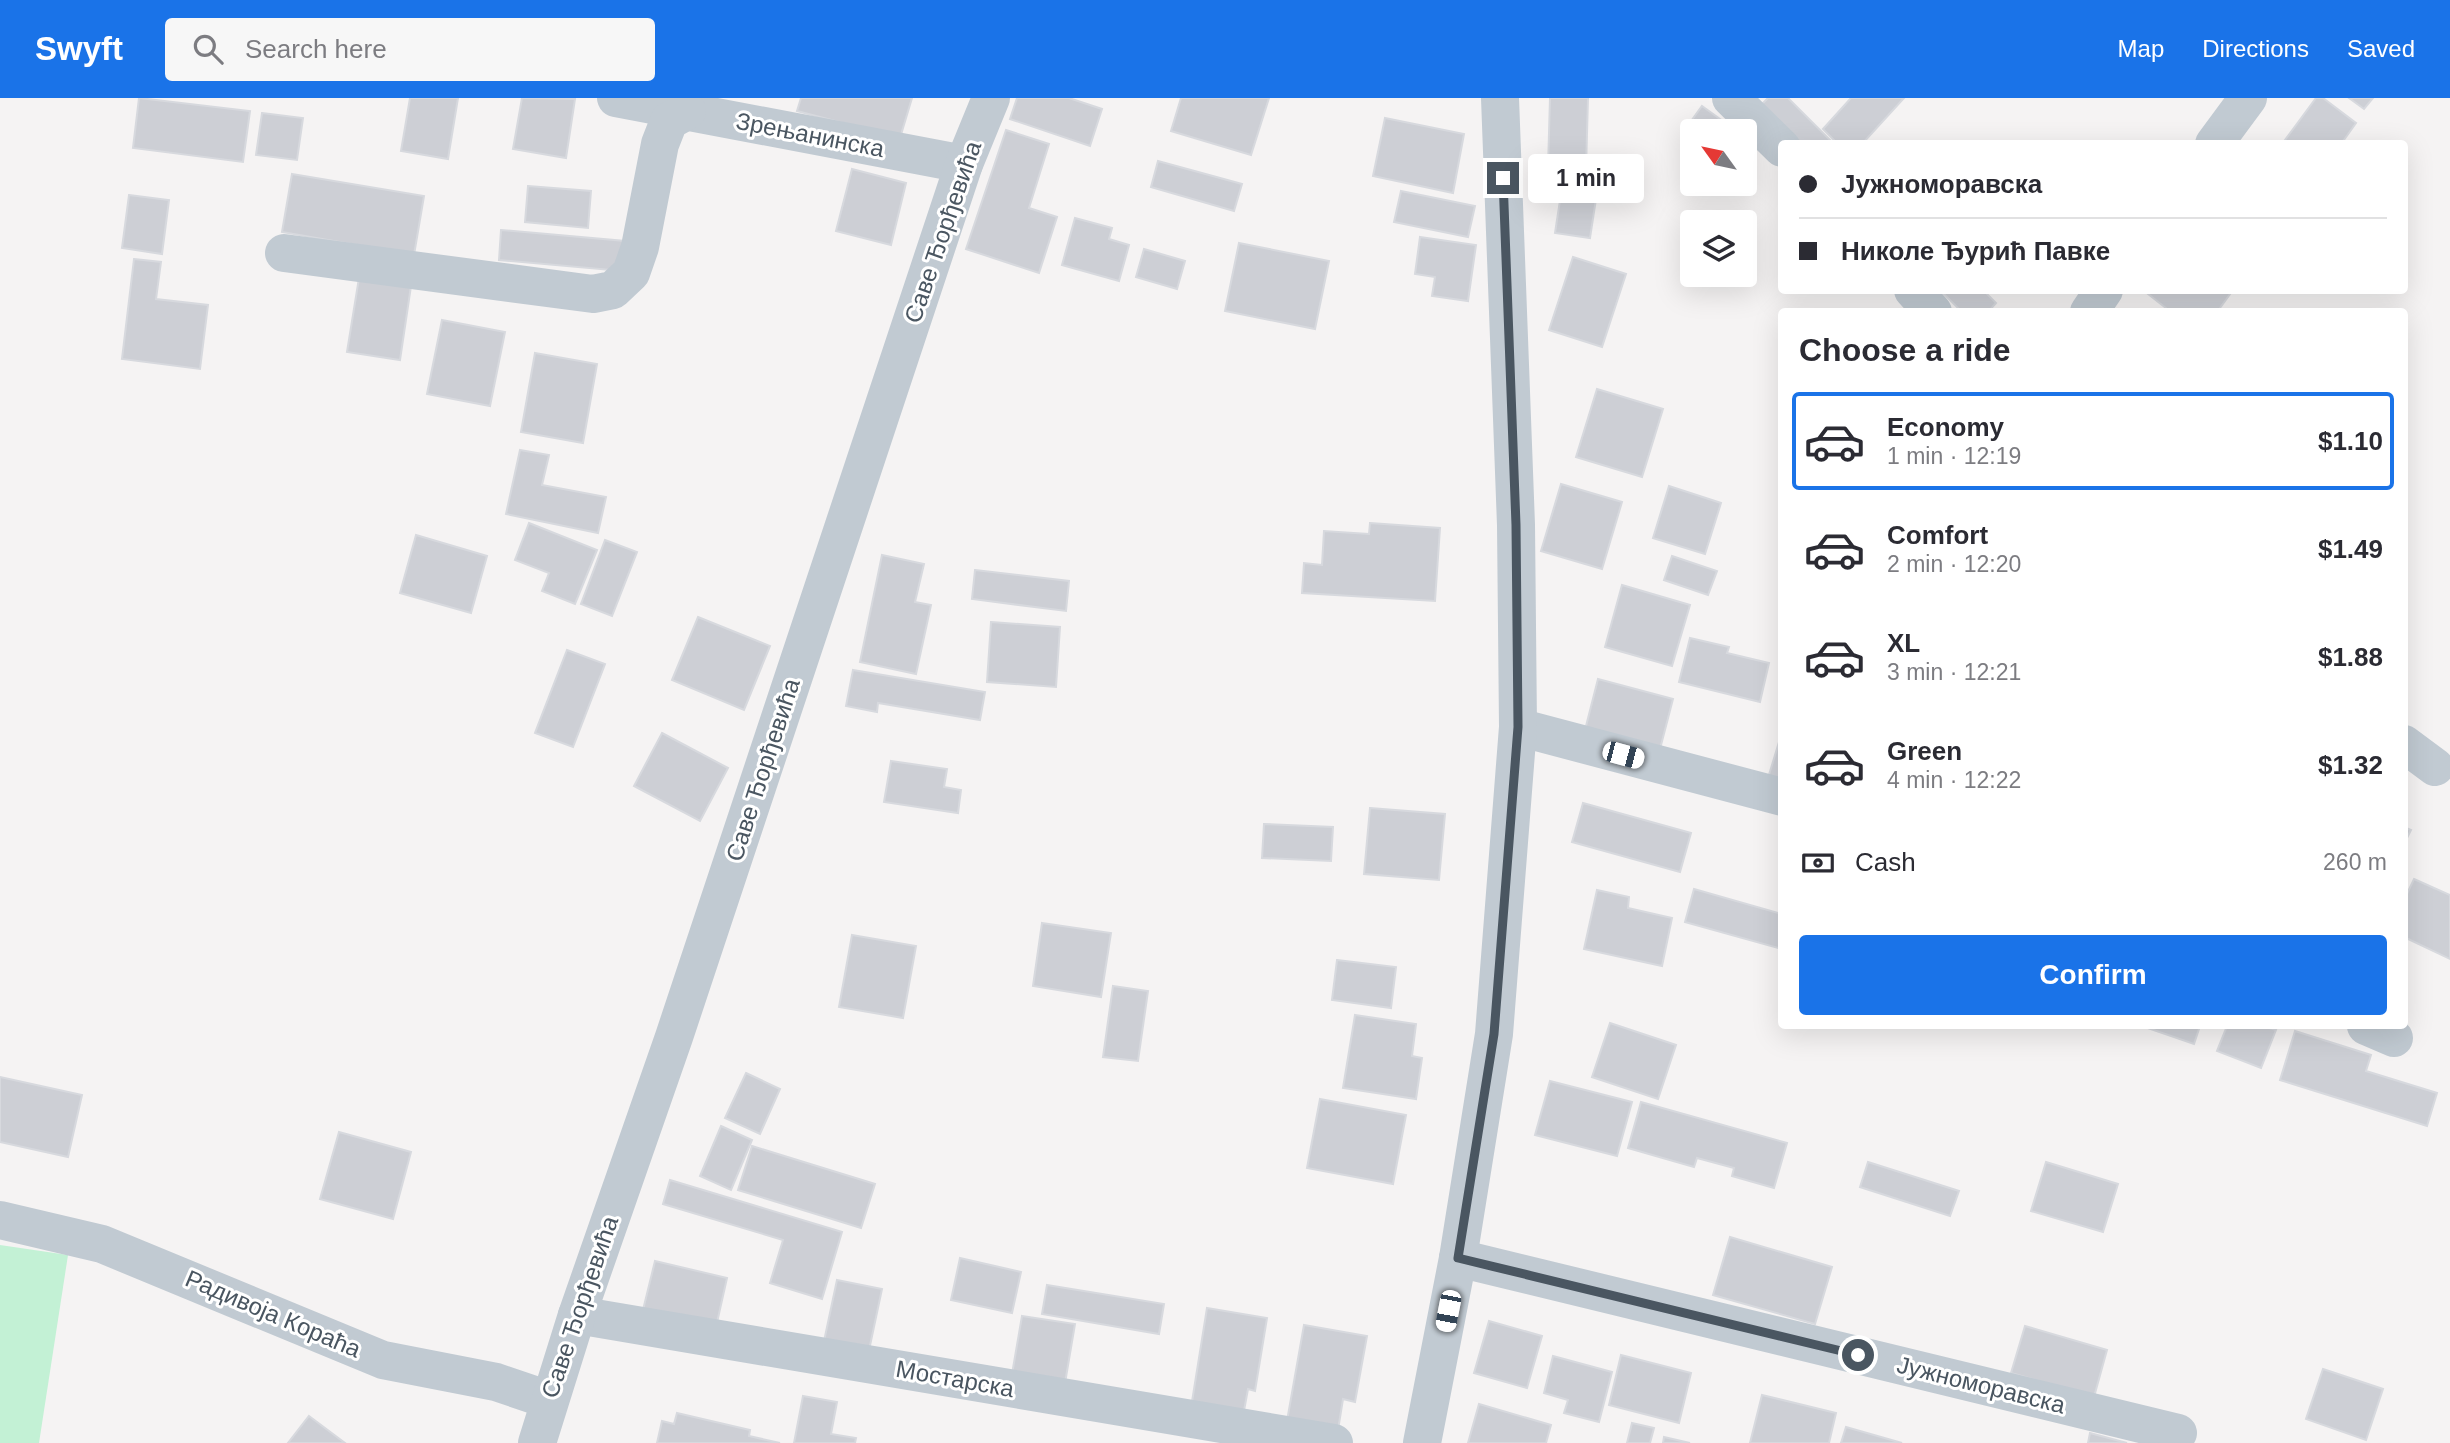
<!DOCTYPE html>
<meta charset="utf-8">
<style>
body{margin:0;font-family:Arial,sans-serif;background:#f7f7f7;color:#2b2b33;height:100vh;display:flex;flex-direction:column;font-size:26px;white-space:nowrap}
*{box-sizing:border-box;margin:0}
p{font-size:23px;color:#7c7c81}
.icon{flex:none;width:38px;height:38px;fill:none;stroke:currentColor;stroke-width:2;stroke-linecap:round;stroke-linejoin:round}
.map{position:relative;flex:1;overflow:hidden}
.sheet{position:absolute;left:1778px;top:210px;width:630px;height:721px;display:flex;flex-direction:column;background:#fff;border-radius:7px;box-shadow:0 7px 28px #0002}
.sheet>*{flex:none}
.guide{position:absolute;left:1778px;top:42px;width:630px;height:154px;border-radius:7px;box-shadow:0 7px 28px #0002;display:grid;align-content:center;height:154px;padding:0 21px;background:#fff}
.needle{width:46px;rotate:303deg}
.buttons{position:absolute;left:1680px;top:21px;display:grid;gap:14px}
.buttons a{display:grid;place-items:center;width:77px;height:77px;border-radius:7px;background:#fff;box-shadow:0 7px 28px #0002;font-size:35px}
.end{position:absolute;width:32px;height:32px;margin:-16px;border:9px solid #4a5661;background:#fff;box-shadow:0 0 0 4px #fff}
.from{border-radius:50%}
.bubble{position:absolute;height:49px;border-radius:7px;background:#fff;box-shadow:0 7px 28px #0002;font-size:23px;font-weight:700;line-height:49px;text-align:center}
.car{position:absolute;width:21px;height:42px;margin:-21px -10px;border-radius:9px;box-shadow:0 0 5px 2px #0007;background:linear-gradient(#fff 24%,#345 0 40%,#fff 0 76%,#345 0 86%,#fff 0)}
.guide b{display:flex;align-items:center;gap:24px;height:66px;font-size:26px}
.guide b+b{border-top:2px solid #e1e1e2}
.guide i{width:18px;height:18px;background:#2b2b33}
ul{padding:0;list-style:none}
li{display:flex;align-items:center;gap:21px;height:98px;margin:0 14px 10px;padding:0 7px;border:4px solid transparent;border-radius:7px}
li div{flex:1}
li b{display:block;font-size:26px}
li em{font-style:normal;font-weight:700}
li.active{border-color:#1a73e8}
li>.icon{width:63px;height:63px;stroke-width:1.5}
h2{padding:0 21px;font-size:32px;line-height:84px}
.pay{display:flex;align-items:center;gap:18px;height:77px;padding:0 21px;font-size:26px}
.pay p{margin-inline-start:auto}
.button{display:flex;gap:14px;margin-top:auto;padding:14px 21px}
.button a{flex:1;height:80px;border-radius:7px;background:#1a73e8;color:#fff;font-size:28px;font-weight:700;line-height:80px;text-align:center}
header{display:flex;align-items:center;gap:42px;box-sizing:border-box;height:98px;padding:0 35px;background:#1a73e8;color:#fff}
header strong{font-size:33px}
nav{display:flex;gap:38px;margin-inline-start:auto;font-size:24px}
.search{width:490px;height:63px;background:#f7f7f7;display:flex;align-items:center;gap:18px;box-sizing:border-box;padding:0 24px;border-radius:7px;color:#7c7c81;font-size:26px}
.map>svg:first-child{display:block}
.green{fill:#c3f1d5}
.building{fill:#cdcfd5;stroke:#d7d9de;stroke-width:2}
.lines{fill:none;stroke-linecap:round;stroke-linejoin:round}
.minor{stroke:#c1cad2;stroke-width:38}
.route{stroke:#4a5661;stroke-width:9}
.labels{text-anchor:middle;stroke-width:6;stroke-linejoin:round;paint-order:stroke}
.street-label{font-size:24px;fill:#4a5661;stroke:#fff}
</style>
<header>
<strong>Swyft</strong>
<div class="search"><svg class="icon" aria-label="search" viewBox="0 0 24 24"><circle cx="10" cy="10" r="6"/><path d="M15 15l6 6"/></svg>Search here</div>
<nav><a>Map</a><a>Directions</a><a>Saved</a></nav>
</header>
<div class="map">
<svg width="2450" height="1345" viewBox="0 0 2450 1345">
<rect width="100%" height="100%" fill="#f5f3f3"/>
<path class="green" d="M0,1147L68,1157L39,1345H0Z"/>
<g class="building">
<path d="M139,0L250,13L243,64L133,50Z"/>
<path d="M410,0H458L448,61L401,53Z"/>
<path d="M522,0L575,1L566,60L513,51Z"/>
<path d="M801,0H912L900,40L797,13Z"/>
<path d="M1017,0H1069L1102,11L1090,48L1010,21Z"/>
<path d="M1181,0H1269L1251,57L1171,33Z"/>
<path d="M1550,0H1588L1586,71L1548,70Z"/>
<path d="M1768,0H1788L1834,46H1793L1757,11Z"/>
<path d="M1851,0H1904L1862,46H1838L1823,31Z"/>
<path d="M2316,0H2323L2356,25L2341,46H2282Z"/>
<path d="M2349,0H2373L2364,11Z"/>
<path d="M1702,8L1731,29L1728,33H1699L1689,26Z"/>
<path d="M262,15L303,20L297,62L256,57Z"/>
<path d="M1385,20L1464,36L1453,95L1373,78Z"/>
<path d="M1006,32L1049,46L1029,110L1057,119L1039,175L966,151Z"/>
<path d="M1158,63L1242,86L1234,113L1151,89Z"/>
<path d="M852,71L906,85L891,147L836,133Z"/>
<path d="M292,76L424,98L414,157L282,134Z"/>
<path d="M1563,83L1598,88L1590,140L1555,135Z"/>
<path d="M528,88L591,93L588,130L525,124Z"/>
<path d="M1401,93L1475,108L1468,139L1394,124Z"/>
<path d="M129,97L169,102L162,156L122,150Z"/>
<path d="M1075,120L1112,130L1109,141L1129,147L1119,183L1062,167Z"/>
<path d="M501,132L625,143L622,173L499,162Z"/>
<path d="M1420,139L1476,147L1468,203L1432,198L1435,179L1415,176Z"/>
<path d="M1239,145L1329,163L1315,231L1225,213Z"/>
<path d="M1144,151L1185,163L1177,191L1136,179Z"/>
<path d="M1573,159L1626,176L1602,249L1549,232Z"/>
<path d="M134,161L161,164L156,201L208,207L200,271L122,261Z"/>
<path d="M359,180L411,188L400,262L347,254Z"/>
<path d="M1940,192H1983L1996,205L1988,214H1962Z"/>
<path d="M2143,192H2233L2217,214H2171Z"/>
<path d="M442,222L505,234L490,308L427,296Z"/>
<path d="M535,255L597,266L583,345L521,334Z"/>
<path d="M1597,291L1663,311L1642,379L1576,359Z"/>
<path d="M520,352L549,357L542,387L606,399L598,435L506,416Z"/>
<path d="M1561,386L1622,404L1602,471L1541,453Z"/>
<path d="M1669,388L1721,405L1705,456L1653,440Z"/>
<path d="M529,425L597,452L575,506L542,493L549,475L515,462Z"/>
<path d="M1370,425L1440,430L1435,503L1302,495L1304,465L1322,467L1324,433L1369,436Z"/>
<path d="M416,437L487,458L471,515L400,495Z"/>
<path d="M605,442L637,454L612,518L581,506Z"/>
<path d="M882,457L924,466L915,504L931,507L916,576L860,564Z"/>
<path d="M1672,458L1717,473L1708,497L1664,482Z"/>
<path d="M975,472L1069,483L1066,513L972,501Z"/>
<path d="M1622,487L1690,507L1672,568L1605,549Z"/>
<path d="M698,519L770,548L744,612L672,582Z"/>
<path d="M991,524L1060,529L1056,589L987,584Z"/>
<path d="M1690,540L1729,549L1727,555L1769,565L1760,604L1679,584Z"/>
<path d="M567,552L605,566L573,649L535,635Z"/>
<path d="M853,572L985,594L980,622L878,605L877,614L846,608Z"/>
<path d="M1598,581L1673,601L1660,651L1585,632Z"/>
<path d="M1782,634V684L1768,680Z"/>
<path d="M662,635L728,670L700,723L634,688Z"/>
<path d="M891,663L947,671L944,689L961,692L958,715L884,704Z"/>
<path d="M1583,705L1691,735L1680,774L1572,744Z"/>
<path d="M1370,710L1445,716L1439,782L1364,776Z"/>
<path d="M1264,726L1333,729L1331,763L1262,760Z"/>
<path d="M2404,729L2411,732L2404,746Z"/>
<path d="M2414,781L2450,797V861L2404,839V802Z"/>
<path d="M1694,791L1782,816V851L1685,824Z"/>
<path d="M1597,792L1629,799L1628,810L1672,820L1662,868L1584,851Z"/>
<path d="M1042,825L1111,835L1101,899L1033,888Z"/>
<path d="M852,837L916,848L903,920L839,909Z"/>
<path d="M1337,862L1396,869L1391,910L1332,902Z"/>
<path d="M1113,888L1148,893L1138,963L1103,959Z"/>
<path d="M1355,917L1416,926L1412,958L1422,960L1416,1001L1343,990Z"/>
<path d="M1610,925L1676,947L1658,1001L1592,979Z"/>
<path d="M2142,928H2200L2194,946Z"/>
<path d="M2227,928H2263L2276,932L2261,970L2217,953Z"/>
<path d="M2295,933L2371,957L2366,973L2437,995L2427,1028L2280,982Z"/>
<path d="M746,975L780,991L760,1036L725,1020Z"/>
<path d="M0,979L82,997L68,1059L0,1044Z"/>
<path d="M1550,983L1632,1004L1617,1058L1535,1037Z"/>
<path d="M1320,1001L1406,1017L1393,1086L1307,1070Z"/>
<path d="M1641,1004L1787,1045L1774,1090L1732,1078L1734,1070L1697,1060L1694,1069L1628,1050Z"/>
<path d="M721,1028L752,1042L731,1092L700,1078Z"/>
<path d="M339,1034L411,1054L393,1121L320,1101Z"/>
<path d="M752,1048L875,1086L861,1130L738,1092Z"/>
<path d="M1868,1064L1959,1093L1950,1118L1860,1089Z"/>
<path d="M2046,1064L2118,1086L2103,1134L2031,1113Z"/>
<path d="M670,1082L842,1134L822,1201L770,1185L783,1142L663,1106Z"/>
<path d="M1730,1139L1832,1169L1815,1226L1713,1197Z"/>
<path d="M960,1160L1021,1174L1012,1215L951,1202Z"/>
<path d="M655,1163L727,1180L716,1229L643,1212Z"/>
<path d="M837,1182L882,1191L868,1257L823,1248Z"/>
<path d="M1047,1187L1164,1206L1159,1236L1042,1216Z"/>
<path d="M1207,1210L1267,1220L1255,1293L1248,1291L1243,1318L1191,1310Z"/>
<path d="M1022,1218L1075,1226L1064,1291L1011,1282Z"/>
<path d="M1489,1223L1542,1238L1527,1290L1474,1275Z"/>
<path d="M1304,1227L1367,1238L1355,1304L1343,1301L1338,1332L1287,1323Z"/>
<path d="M2025,1228L2107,1252L2094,1299L2011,1275Z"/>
<path d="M1621,1257L1691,1275L1679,1325L1609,1307Z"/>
<path d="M1553,1258L1612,1274L1599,1324L1564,1315L1568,1302L1544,1295Z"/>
<path d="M2323,1271L2383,1291L2366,1342L2306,1321Z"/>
<path d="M1762,1297L1836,1315L1829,1345H1750Z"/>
<path d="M803,1298L837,1304L831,1336L856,1340L855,1345H794Z"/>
<path d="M1479,1306L1551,1327L1546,1345H1468Z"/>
<path d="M677,1315L750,1332L749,1338L780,1345H657L662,1323L674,1326Z"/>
<path d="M309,1318L345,1345H288Z"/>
<path d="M1632,1325L1654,1330L1650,1345H1627Z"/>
<path d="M1846,1329L1902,1345H1841Z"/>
<path d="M2090,1335L2127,1345H2088Z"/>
<path d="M1664,1339L1690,1345H1663Z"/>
</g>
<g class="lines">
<g class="minor">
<path d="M616,0L964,66"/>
<path d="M1731,0L1782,50"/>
<path d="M2214,46L2248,0"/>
<path d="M284,155L593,196L613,192L631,175L640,149L660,46L669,23L687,13"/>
<path d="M1913,192L1933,214"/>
<path d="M2089,214L2104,192"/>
<path d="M1518,629L1782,699"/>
<path d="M2404,646L2435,669"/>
<path d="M2366,928L2394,940"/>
<path d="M0,1122L102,1146L383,1262L496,1284L549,1302"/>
<path d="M1458,1160L2178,1335"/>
<path d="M577,1217L1334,1345"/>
<path d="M537,1345L577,1217L674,939L964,66L991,0"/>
<path d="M1422,1345L1458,1160L1494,936L1518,629L1516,427L1500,0"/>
</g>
</g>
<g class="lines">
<path class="route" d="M1503,80L1516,427L1518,629L1494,936L1458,1160L1858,1257"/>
</g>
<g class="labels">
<g class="street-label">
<text transform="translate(810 37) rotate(11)" y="8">Зрењанинска</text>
<text transform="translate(943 134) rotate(-71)" y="8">Саве Ђорђевића</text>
<text transform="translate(763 672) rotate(-72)" y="8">Саве Ђорђевића</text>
<text transform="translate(580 1209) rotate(-71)" y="8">Саве Ђорђевића</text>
<text transform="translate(273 1216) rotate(23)" y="8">Радивоја Кораћа</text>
<text transform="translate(955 1281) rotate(10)" y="8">Мостарска</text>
<text transform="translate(1981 1287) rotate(14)" y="8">Јужноморавска</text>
</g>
</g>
</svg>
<div class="buttons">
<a><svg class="needle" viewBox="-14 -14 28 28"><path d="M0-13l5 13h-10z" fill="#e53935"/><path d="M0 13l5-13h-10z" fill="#7c7c81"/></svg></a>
<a><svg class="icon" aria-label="layers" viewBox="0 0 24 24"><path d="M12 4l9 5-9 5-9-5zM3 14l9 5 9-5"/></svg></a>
</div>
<i class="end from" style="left:1858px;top:1257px"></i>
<i class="end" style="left:1503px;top:80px"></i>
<div class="bubble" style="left:1528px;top:56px;width:116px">1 min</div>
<i class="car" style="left:1623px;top:657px;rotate:105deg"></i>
<i class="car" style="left:1448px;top:1213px;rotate:191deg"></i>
<div class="guide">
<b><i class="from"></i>Јужноморавска</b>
<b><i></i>Николе Ђурић Павке</b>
</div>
<section class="sheet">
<h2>Choose a ride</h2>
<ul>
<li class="active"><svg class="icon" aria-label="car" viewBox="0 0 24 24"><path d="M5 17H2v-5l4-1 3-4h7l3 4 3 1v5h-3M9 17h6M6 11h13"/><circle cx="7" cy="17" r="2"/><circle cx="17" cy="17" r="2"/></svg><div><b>Economy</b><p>1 min · 12:19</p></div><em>$1.10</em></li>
<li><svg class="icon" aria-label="car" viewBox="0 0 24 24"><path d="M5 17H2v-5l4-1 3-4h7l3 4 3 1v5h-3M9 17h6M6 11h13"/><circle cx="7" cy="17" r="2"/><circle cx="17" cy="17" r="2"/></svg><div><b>Comfort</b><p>2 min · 12:20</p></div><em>$1.49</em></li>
<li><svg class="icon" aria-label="car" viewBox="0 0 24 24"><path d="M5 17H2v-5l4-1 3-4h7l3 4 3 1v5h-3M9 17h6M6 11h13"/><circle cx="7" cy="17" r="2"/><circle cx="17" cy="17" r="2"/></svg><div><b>XL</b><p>3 min · 12:21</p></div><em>$1.88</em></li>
<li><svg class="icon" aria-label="car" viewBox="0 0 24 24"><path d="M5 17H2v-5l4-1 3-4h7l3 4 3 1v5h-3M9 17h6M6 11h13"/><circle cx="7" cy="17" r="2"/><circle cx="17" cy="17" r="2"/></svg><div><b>Green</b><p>4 min · 12:22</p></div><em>$1.32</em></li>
</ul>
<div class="pay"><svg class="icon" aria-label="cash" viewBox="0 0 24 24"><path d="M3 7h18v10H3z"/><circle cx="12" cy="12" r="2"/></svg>Cash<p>260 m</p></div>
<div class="button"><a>Confirm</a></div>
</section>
</div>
